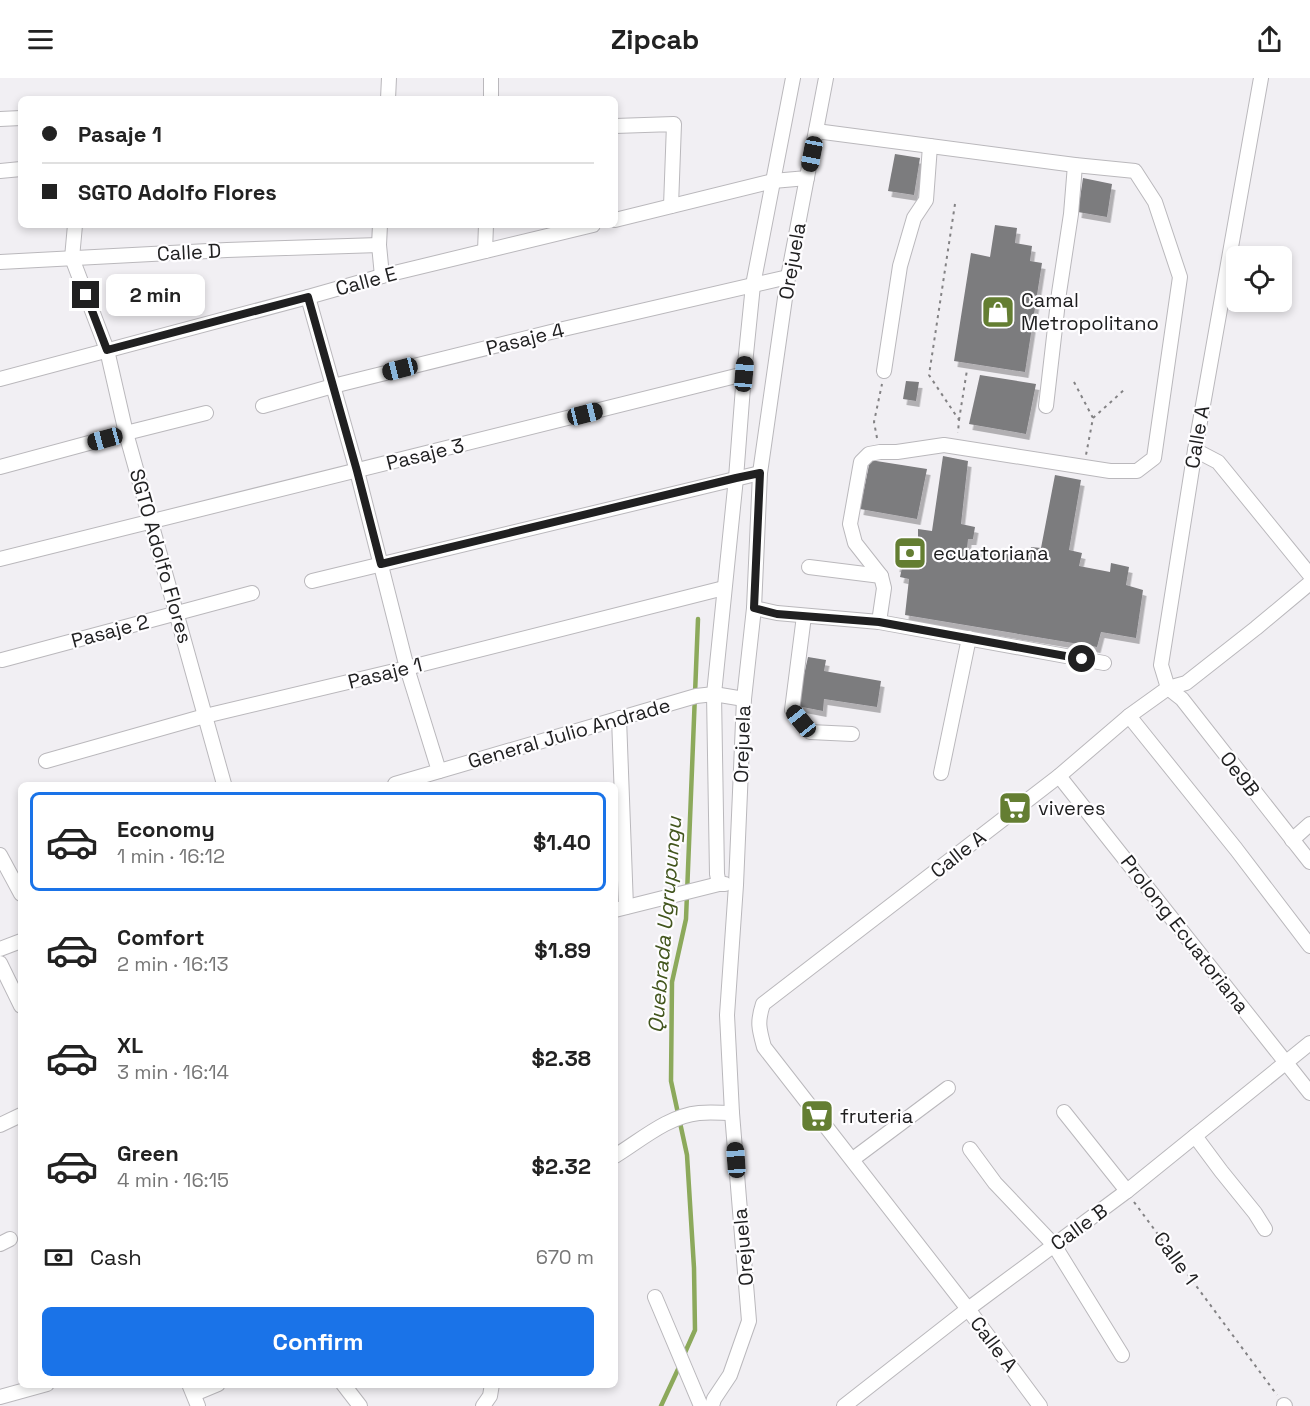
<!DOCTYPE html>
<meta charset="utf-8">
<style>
body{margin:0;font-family:"Space Grotesk",sans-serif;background:#f2f2f2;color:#222;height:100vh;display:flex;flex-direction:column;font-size:22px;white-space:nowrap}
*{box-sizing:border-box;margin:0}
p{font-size:20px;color:#767676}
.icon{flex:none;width:33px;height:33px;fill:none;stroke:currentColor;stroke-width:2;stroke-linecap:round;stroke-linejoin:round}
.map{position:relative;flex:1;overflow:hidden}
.details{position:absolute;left:18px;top:704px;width:600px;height:606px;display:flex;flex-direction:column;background:#fff;border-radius:9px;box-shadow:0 3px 9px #0003}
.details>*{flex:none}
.top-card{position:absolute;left:18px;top:18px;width:600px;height:132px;border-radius:9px;box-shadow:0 3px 9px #0003;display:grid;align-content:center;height:132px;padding:0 24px;background:#fff}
.tools{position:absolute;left:1226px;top:168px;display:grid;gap:12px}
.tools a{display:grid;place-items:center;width:66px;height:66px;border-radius:9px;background:#fff;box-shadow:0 3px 9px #0003;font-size:30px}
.end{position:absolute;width:27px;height:27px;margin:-14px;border:8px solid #202021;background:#fff;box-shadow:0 0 0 3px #fff}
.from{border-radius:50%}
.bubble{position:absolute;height:42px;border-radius:9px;background:#fff;box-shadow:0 3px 9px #0003;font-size:20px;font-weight:700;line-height:42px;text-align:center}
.car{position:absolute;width:18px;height:36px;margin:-18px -9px;border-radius:8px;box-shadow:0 0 4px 2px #0007;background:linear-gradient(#222 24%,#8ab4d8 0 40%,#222 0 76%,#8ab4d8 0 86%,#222 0)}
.top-card b{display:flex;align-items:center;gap:21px;height:57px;font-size:22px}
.top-card b+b{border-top:2px solid #e0e0e0}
.top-card i{width:15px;height:15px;background:#222}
ul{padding:10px 0 0;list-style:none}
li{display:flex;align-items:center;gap:18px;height:99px;margin:0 12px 9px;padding:0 12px;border:3px solid transparent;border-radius:9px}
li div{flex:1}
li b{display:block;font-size:22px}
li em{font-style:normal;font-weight:700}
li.active{border-color:#1a73e8}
li>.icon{width:54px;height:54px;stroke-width:1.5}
.pay{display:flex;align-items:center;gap:15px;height:66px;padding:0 24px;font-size:22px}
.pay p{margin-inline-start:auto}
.cta{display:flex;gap:12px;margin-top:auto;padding:12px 24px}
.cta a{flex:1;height:69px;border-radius:9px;background:#1a73e8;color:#fff;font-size:24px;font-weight:700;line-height:69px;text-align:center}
header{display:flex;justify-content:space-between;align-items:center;height:78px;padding:0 24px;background:#fff;font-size:27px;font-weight:700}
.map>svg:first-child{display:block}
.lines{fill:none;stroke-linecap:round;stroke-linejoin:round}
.stream{stroke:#8ca95b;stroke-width:4.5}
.building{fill:#7c7b7e;filter:url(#shadow)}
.minor-casing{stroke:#bab8bc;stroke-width:16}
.path{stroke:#838284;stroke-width:2;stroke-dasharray:3 4.5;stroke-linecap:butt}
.minor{stroke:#fff;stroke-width:14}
.route{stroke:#202021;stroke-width:8}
.labels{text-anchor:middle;stroke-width:4.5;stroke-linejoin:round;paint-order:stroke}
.street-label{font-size:20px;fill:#202021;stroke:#fefdff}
.poi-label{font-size:20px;fill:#202021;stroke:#fefdff;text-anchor:start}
.water-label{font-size:21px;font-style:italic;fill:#42551d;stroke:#fefdff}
</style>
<header><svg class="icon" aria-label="menu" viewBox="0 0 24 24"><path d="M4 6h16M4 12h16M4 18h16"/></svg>Zipcab<svg class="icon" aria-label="share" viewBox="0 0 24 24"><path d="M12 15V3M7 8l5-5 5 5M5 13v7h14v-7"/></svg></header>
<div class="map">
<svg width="1310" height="1328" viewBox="0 0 1310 1328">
<defs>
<filter id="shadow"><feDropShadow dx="3.5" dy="6" stdDeviation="0" flood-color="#0004"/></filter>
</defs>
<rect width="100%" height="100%" fill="#f1eff3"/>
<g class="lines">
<g class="stream">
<path d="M683,1279L695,1252L694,1190L687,1077L671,1003L672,904L686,841L698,541"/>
<path d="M661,1328L680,1287"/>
</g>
</g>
<g class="building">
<path d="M895,76L920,80L914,117L888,113Z"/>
<path d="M1083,100L1112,106L1107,139L1078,134Z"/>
<path d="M995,147L1017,150L1015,165L1032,168L1030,183L1042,185L1025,294L954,283L971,175L990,179Z"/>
<path d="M980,297L1036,306L1026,356L969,346Z"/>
<path d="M906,303L919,304L916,323L903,321Z"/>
<path d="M943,378L968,383L961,446L975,449L973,461H968L967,471L1030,479L1031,469L1041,470L1055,397L1081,402L1069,472L1082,475L1079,488L1110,494L1111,485L1129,489L1126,507L1143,512L1136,560L1101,554L1097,569L905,537L909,501L900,499L902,490L896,488L900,474H906L908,463L918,464V451L932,453Z"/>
<path d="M870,382L927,391L917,441L860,431Z"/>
<path d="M808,579L826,582L824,593L881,603L877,629L824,621L823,633L797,628Z"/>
</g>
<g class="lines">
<g class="minor-casing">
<g id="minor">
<path d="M388,21L389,0"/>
<path d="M491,21V0"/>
<path d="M0,41L21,40"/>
<path d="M615,48L674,46L671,128"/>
<path d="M816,53L1075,87L1135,93L1155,124L1180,199L1154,380L1137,393H1110L944,367L897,374H880L869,376L861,384L850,446L855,465L881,498L884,510L879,544"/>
<path d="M0,93L21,91"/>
<path d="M615,142L773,103L807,100"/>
<path d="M75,147L72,180L107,272L126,355L224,706"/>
<path d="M380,147L379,167L382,198"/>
<path d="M485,173L486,147"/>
<path d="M0,184L227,172L379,167"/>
<path d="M308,219L357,393L407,590L439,693"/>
<path d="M884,293L900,188L914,140L926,122L930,68"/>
<path d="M0,301L308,219L382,198L593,147"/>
<path d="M263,328L333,308L559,252L788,199"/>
<path d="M1046,328L1059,215L1071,136L1075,87"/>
<path d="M1195,372L1218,384L1310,497"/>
<path d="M0,389L126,355L206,335"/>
<path d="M0,481L744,296"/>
<path d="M809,489L881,498"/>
<path d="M312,503L760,395"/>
<path d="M754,530L777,535L879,544L1104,585"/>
<path d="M804,538L792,632L810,654L852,656"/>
<path d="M2,582L252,515"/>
<path d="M1168,610L1182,621L1310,784"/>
<path d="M1168,610L1186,605L1256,550L1310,505"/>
<path d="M1129,638L1236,771L1310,868"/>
<path d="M619,640L626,829"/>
<path d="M46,683L205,638L407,590L724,510"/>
<path d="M941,695L969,560"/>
<path d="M1059,698L1310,1015"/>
<path d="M395,706L696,618L714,616L744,621"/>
<path d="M1292,762L1310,746"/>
<path d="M0,777L21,816"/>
<path d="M719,806L717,796L714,616L736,400L744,296L753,207L793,0"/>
<path d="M615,832L719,806H725"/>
<path d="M0,871L21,863"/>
<path d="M0,885L21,928"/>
<path d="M1064,1034L1127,1113"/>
<path d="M0,1047L21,1037"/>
<path d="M1195,1058L1221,1093L1255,1135L1265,1151"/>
<path d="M970,1071L995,1105L1054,1167L1122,1277"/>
<path d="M615,1078C641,1062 668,1038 699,1035C710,1034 722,1035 732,1035"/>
<path d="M853,1081L948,1010"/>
<path d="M0,1166L10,1161"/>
<path d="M655,1219L701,1328"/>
<path d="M189,1306L198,1328"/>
<path d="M343,1306L360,1328"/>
<path d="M194,1316L218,1306"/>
<path d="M0,1319L47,1306"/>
<path d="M1284,1327L1285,1328"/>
<path d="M483,1328L490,1318L492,1306"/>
<path d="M712,1328L714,1321L730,1297L749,1243L732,1035L727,937L736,807L744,621L754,530L760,395L788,199L826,0"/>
<path d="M844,1328L968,1231L1127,1113L1310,965"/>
<path d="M1040,1328L968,1231L764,969C759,951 757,944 763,926L1059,698L1129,638L1168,610L1161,587L1195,372L1261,0"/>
</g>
</g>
<g class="path">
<path d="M955,126L929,297L959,342L958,355"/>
<path d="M1074,304L1093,340L1086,377"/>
<path d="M1093,340L1124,312"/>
<path d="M959,342L967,292"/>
<path d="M877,360L874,344L882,306"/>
<path d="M1134,1124L1277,1317"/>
</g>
<use href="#minor" class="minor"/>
</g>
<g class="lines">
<path class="route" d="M86,217L107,272L308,219L357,393L381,486L736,400L760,395L754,530L777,536L879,544L1082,581"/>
</g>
<defs>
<g id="shop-square" transform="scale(1.725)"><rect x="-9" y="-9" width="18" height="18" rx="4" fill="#647e32" stroke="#fefdff"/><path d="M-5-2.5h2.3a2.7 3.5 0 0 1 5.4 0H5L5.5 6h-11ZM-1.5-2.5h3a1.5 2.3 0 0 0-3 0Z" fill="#fff"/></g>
<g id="bank-square" transform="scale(1.725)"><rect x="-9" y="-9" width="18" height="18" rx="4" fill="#647e32" stroke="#fefdff"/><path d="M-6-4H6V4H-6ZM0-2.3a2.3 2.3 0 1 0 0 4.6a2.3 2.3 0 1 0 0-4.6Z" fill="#fff"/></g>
<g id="supermarket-square" transform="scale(1.725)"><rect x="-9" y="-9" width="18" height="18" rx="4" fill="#647e32" stroke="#fefdff"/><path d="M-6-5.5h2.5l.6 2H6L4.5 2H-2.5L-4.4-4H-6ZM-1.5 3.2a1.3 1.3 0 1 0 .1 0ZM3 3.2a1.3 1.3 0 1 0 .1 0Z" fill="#fff"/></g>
</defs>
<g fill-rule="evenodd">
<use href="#shop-square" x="998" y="234"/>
<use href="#bank-square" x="910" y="475"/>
<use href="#supermarket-square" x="1015" y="730"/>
<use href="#supermarket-square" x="817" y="1038"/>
</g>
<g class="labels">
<g class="street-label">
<text transform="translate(189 174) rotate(-3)" y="7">Calle D</text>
<text transform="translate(792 183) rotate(-80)" y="7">Orejuela</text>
<text transform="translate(366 203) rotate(-15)" y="7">Calle E</text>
<text transform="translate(525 261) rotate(-14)" y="7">Pasaje 4</text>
<text transform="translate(1197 359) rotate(-80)" y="7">Calle A</text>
<text transform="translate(425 376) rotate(-14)" y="7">Pasaje 3</text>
<text transform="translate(161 478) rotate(74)" y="7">SGTO Adolfo Flores</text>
<text transform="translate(110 553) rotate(-15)" y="7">Pasaje 2</text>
<text transform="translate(385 595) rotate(-14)" y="7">Pasaje 1</text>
<text transform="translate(569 655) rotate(-16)" y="7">General Julio Andrade</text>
<text transform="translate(742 666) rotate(-88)" y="7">Orejuela</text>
<text transform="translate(1240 696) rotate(52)" y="7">Oe9B</text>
<text transform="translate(958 776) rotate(-38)" y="7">Calle A</text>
<text transform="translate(1185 856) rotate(52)" y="7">Prolong Ecuatoriana</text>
<text transform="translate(1079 1149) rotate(-36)" y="7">Calle B</text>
<text transform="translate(743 1169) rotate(-95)" y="7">Orejuela</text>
<text transform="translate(1176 1180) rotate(54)" y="7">Calle 1</text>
<text transform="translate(994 1266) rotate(53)" y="7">Calle A</text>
</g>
<g class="poi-label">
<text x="1021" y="229">Camal<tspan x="1021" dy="23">Metropolitano</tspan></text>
<text x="933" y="482">ecuatoriana</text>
<text x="1038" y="737">viveres</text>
<text x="840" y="1045">fruteria</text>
</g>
<g class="water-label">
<text transform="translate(665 847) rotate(-85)" y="7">Quebrada Ugrupungu</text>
</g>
</g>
</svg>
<div class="tools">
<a><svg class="icon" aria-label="locate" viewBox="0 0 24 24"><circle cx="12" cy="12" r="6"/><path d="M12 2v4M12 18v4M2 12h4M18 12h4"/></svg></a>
</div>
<i class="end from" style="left:1082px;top:581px"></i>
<i class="end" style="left:86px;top:217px"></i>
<div class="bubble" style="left:106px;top:196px;width:99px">2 min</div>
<i class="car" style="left:812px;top:76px;rotate:191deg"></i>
<i class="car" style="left:400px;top:291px;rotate:256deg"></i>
<i class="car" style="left:744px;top:296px;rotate:5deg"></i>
<i class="car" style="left:585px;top:336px;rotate:76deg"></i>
<i class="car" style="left:105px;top:361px;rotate:255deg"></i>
<i class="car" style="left:801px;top:643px;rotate:321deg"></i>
<i class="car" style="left:736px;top:1082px;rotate:356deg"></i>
<div class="top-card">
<b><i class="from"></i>Pasaje 1</b>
<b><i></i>SGTO Adolfo Flores</b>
</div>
<section class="details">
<ul>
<li class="active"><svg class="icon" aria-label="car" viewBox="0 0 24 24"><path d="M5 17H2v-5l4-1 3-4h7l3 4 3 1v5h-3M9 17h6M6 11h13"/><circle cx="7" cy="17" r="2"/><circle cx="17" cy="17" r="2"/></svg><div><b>Economy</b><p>1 min · 16:12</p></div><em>$1.40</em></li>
<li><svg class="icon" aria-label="car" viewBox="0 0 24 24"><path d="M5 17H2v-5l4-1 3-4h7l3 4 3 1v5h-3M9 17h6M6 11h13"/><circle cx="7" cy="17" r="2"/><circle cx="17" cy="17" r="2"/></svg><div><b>Comfort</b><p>2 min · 16:13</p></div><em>$1.89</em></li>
<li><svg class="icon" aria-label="car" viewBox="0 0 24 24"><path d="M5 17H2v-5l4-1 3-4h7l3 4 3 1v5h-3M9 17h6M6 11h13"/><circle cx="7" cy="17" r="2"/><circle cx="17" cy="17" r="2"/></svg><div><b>XL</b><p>3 min · 16:14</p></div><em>$2.38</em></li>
<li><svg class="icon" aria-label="car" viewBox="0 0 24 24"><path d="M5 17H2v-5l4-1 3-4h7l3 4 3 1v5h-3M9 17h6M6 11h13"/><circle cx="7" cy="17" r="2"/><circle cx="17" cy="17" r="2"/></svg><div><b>Green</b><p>4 min · 16:15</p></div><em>$2.32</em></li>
</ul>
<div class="pay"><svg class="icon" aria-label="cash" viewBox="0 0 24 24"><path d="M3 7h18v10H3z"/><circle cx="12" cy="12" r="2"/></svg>Cash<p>670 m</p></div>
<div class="cta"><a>Confirm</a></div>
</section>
</div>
